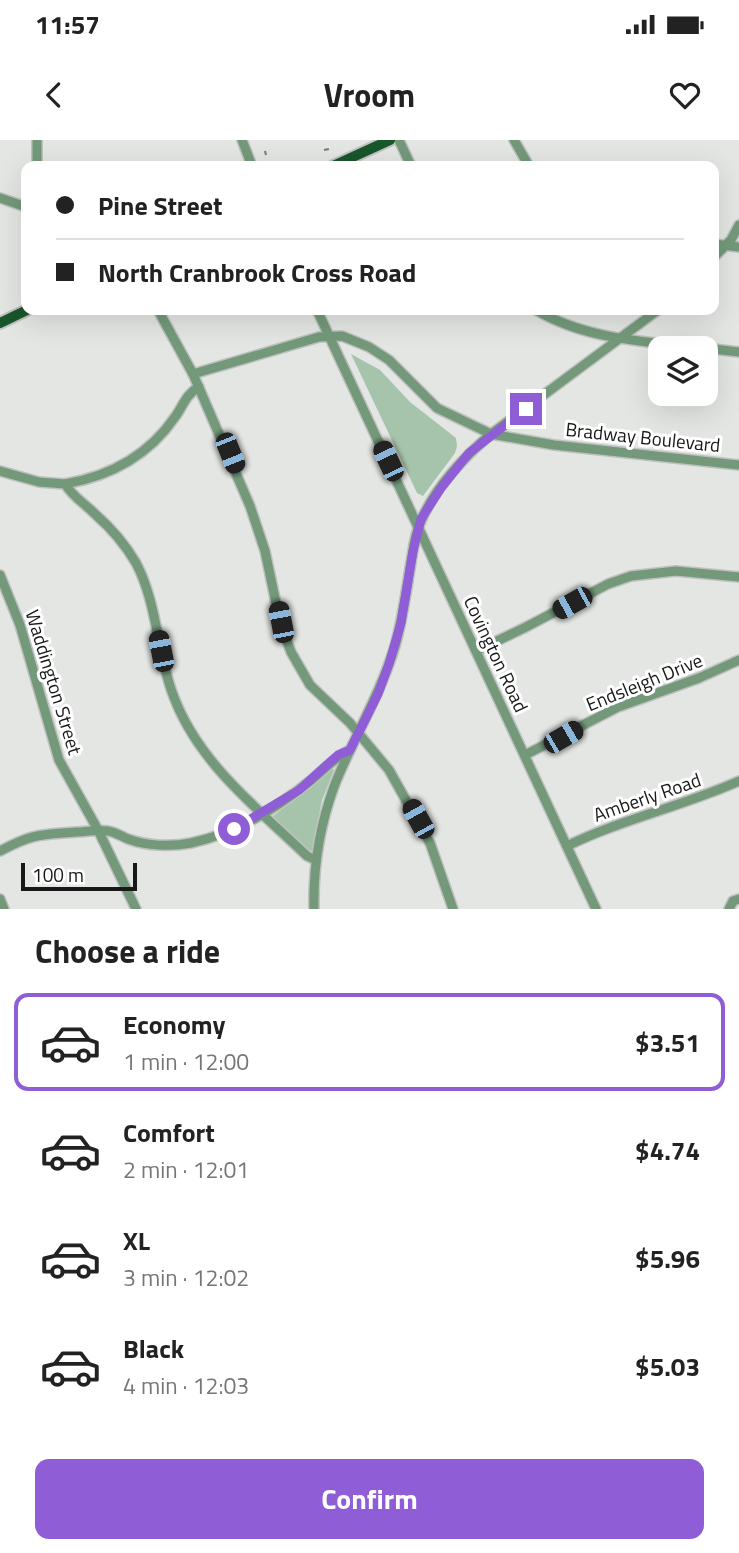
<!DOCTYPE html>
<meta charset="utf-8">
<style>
body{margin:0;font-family:"Titillium Web",sans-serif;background:#f2f2f2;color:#222;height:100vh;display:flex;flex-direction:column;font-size:26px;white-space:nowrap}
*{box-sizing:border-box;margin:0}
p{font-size:23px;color:#767676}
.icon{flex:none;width:38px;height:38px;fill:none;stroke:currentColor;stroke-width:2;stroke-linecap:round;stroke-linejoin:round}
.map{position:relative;height:769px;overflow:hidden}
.panel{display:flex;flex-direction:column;background:#fff;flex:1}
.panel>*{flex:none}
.top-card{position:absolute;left:21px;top:21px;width:698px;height:154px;border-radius:14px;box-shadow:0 7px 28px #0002;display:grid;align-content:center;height:154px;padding:0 35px;background:#fff}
.buttons{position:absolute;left:648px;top:196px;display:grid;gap:14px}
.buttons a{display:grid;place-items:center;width:70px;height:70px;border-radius:14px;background:#fff;box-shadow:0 7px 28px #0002;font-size:35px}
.scale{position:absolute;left:21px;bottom:18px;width:116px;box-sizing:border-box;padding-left:7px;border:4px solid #171817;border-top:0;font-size:19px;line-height:24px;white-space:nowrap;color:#171817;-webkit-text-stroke:5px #fff;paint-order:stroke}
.end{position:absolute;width:32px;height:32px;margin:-16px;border:9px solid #8f5dd6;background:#fff;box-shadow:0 0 0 4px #fff}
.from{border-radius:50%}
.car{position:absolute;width:21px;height:42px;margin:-21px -10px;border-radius:9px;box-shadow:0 0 5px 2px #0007;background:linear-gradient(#222 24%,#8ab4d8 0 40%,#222 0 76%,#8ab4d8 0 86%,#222 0)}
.top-card b{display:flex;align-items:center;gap:24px;height:66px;font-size:26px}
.top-card b+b{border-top:2px solid #e0e0e0}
.top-card i{width:18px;height:18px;background:#222}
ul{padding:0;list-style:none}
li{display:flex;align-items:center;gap:21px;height:98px;margin:0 14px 10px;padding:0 21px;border:4px solid transparent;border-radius:14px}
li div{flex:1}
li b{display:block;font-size:26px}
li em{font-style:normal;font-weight:700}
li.current{border-color:#8f5dd6}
li>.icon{width:63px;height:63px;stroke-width:1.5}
h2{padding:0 35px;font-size:32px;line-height:84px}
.primary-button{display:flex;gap:14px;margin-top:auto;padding:14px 35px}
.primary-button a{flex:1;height:80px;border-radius:14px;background:#8f5dd6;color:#fff;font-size:28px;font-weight:700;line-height:80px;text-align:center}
.status{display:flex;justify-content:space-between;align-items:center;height:49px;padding:0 35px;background:#fff;direction:ltr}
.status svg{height:19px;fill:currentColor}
header{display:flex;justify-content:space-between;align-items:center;height:91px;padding:0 35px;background:#fff;font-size:32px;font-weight:700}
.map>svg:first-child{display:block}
.green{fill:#a6c4ab}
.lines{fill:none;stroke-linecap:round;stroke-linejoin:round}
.minor-casing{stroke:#bec1be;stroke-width:12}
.major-casing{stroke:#bec1be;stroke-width:14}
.path{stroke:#787a78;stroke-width:2;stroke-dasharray:5 5;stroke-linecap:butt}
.minor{stroke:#73997a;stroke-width:9}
.major{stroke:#18562b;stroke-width:10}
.route{stroke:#8f5dd6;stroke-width:9}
.labels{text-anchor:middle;stroke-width:6;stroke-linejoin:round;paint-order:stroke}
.street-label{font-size:19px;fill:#171817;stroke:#fff}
</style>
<div class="status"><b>11:57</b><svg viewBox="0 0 49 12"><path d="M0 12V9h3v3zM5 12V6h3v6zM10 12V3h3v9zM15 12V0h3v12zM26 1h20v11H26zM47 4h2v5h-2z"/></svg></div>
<header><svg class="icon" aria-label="back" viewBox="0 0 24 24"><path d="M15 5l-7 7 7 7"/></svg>Vroom<svg class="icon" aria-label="heart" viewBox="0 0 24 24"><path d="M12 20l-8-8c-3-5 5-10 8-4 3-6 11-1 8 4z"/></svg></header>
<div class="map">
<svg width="739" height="769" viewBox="0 0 739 769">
<rect width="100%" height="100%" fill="#e3e6e3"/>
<g class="green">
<path d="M351,214L380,230L410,262L456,298L457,306L455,313L423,356L417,353Z"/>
<path d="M332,628L334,630L322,660L312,710L310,712L304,709L273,676L313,646Z"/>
</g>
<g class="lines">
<g class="minor-casing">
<g id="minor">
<path d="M37,0V26"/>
<path d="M242,0L252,26"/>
<path d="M399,0L411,26"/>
<path d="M514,0L529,26"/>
<path d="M0,58L26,67"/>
<path d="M714,104L739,107"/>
<path d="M714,117L731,100L739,85"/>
<path d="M158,170L193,234L319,197L342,196L369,207L389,220L437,268L491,294L554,305L739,325"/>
<path d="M317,170L596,769"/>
<path d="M536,170C587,200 647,202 705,208"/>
<path d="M705,208L739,212"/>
<path d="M193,234L250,366L265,411L280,482L291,512L310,545L350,583L389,630L430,703L453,769"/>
<path d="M0,331L39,342L65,344C73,357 84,363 95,374C111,388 125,404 136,423C157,463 157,510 172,552C196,621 256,667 307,716L316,720"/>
<path d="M65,344C111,336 149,315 175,277C183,266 186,254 199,247"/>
<path d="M0,435L20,485L59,620L98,690L136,769"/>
<path d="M476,511L526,487L608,444L631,436L676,431L739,437"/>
<path d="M525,615L618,567L699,538L739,520"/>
<path d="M567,706C622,679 683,666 739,641"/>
<path d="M0,711C34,693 40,695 76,692C87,692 98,689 108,691C115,692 121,696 128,699C147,706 171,707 191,703C234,694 274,670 309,642C323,631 333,618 350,610"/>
<path d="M0,759L4,769"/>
<path d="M314,769C313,726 320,684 335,644C354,597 380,555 395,506C402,481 406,454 410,428C413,413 414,395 421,381C435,347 463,318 491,294L658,170"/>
<path d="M729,769L733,761L739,759"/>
</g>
</g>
<g class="major-casing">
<g id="major">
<path d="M333,26L390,0"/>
<path d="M0,183L27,170"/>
</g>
</g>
<g class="path">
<path d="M324,10L329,9"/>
<path d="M265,11L266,15"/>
<path d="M291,26L295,24"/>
</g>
<use href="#minor" class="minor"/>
<use href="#major" class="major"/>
</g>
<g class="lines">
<path class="route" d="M234,689L299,650L338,615L350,610L378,554L389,524L401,483L413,411L421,379L441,348L469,313L526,269"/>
</g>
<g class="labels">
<g class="street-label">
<text transform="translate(643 297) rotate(6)" y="7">Bradway Boulevard</text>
<text transform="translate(496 514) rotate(65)" y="7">Covington Road</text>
<text transform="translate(54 542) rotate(73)" y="7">Waddington Street</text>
<text transform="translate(644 542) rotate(-22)" y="7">Endsleigh Drive</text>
<text transform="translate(647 657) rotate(-19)" y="7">Amberly Road</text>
</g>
</g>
</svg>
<div class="buttons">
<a><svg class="icon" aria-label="layers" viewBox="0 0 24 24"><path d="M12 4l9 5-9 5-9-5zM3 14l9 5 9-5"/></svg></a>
</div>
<div class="scale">100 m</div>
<i class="end from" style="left:234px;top:689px"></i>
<i class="end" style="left:526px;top:269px"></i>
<i class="car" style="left:230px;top:313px;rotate:158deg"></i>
<i class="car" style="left:388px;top:321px;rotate:335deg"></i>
<i class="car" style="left:572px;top:463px;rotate:241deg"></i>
<i class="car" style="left:281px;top:482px;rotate:349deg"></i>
<i class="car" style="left:161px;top:511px;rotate:349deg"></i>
<i class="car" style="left:563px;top:597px;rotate:60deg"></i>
<i class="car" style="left:418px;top:679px;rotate:331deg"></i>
<div class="top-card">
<b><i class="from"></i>Pine Street</b>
<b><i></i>North Cranbrook Cross Road</b>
</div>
</div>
<section class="panel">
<h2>Choose a ride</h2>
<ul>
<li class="current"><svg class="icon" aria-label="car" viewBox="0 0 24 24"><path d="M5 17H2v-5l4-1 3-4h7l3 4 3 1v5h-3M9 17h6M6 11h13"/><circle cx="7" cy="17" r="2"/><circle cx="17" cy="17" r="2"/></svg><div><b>Economy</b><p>1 min · 12:00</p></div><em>$3.51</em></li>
<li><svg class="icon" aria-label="car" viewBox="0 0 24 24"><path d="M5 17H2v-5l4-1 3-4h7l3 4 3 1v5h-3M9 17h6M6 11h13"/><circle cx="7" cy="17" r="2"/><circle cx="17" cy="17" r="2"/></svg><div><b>Comfort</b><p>2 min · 12:01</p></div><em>$4.74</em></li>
<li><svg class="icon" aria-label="car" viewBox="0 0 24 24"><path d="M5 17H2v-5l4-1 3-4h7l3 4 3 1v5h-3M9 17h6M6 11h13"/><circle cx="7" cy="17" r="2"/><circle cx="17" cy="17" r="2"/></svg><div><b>XL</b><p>3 min · 12:02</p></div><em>$5.96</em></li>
<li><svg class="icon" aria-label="car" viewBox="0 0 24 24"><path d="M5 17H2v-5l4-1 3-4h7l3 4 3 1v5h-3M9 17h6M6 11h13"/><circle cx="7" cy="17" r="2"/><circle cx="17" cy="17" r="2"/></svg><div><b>Black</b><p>4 min · 12:03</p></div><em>$5.03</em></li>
</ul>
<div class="primary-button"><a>Confirm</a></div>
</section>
